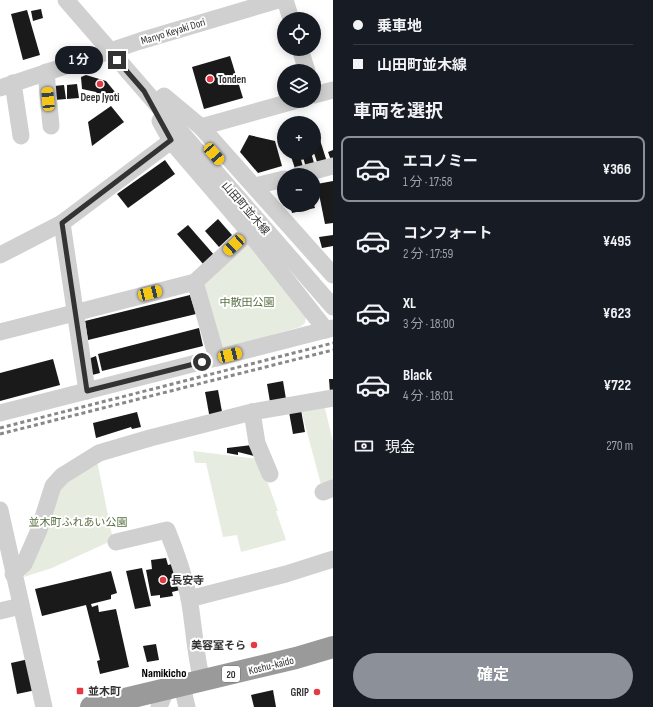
<!DOCTYPE html>
<html lang="ja">
<meta charset="utf-8">
<style>
body{margin:0;font-family:"Sofia Sans Condensed","Noto Sans JP",sans-serif;background:#242831;color:#f1f3f6;height:100vh;display:flex;flex-direction:column;font-size:15px;white-space:nowrap}
*{box-sizing:border-box;margin:0}
p{font-size:13px;color:#9ea1a6}
.icon{flex:none;width:22px;height:22px;fill:none;stroke:currentColor;stroke-width:2;stroke-linecap:round;stroke-linejoin:round}
.map{position:relative;flex:1;overflow:hidden}
.sheet{display:flex;flex-direction:column;background:#171b24;width:320px}
.sheet>*{flex:none}
.banner{display:grid;align-content:center;height:88px;padding:0 20px;background:#171b24}
.fabs{position:absolute;left:277px;top:12px;display:grid;gap:8px}
.fabs a{display:grid;place-items:center;width:44px;height:44px;border-radius:50%;background:#171b24;box-shadow:0 2px 10px #0003;font-size:20px}
.end{position:absolute;width:18px;height:18px;margin:-9px;border:5px solid #333;background:#fff;box-shadow:0 0 0 2px #fff}
.from{border-radius:50%}
.bubble{position:absolute;height:28px;border-radius:14px;background:#171b24;box-shadow:0 2px 10px #0003;font-size:13px;font-weight:700;line-height:28px;text-align:center}
.car{position:absolute;width:12px;height:24px;margin:-12px -6px;border-radius:5px;box-shadow:0 0 3px 1px #0007;background:linear-gradient(#f5c518 24%,#345 0 40%,#f5c518 0 76%,#345 0 86%,#f5c518 0)}
.banner b{display:flex;align-items:center;gap:14px;height:38px;font-size:15px}
.banner b+b{border-top:1px solid #363941}
.banner i{width:10px;height:10px;background:#f1f3f6}
ul{padding:0;list-style:none}
li{display:flex;align-items:center;gap:12px;height:66px;margin:0 8px 6px;padding:0 12px;border:2px solid transparent;border-radius:8px}
li div{flex:1}
li b{display:block;font-size:15px}
li em{font-style:normal;font-weight:700}
li.current{border-color:#8c9099}
li>.icon{width:36px;height:36px;stroke-width:1.5}
h2{padding:0 20px;font-size:18px;line-height:48px}
.pay{display:flex;align-items:center;gap:10px;height:44px;padding:0 20px;font-size:15px}
.pay p{margin-inline-start:auto}
.button{display:flex;gap:8px;margin-top:auto;padding:8px 20px}
.button a{flex:1;height:46px;border-radius:24px;background:#8c9099;color:#fff;font-size:16px;font-weight:700;line-height:46px;text-align:center}
main{display:flex;flex:1;min-height:0}
.map>svg:first-child{display:block}
.green{fill:#e6ecdf}
.building{fill:#1a1a1a}
.lines{fill:none;stroke-linecap:round;stroke-linejoin:round}
.minor{stroke:#d0d0d0;stroke-width:17}
.highway{stroke:#9a9a9a;stroke-width:22}
.rail{stroke:#888;stroke-width:3;stroke-dasharray:4 3;stroke-linecap:butt}
.route{stroke:#333;stroke-width:5}
.poi-dot{fill:#e63946;stroke:#fff;stroke-width:1.5}
.labels{text-anchor:middle;stroke-width:4;stroke-linejoin:round;paint-order:stroke}
.shield{fill:#fff;stroke:#707070;stroke-width:1}
.shield-label{font-size:10px;font-weight:bold;fill:#333}
.street-label{font-size:11px;fill:#333;stroke:#fff}
.poi-label{font-size:11px;font-weight:bold;fill:#333;stroke:#fff;text-anchor:start}
.park-label{font-size:11px;fill:#56703f;stroke:#fff}
.neighbourhood-label{font-size:12px;font-weight:bold;fill:#000;stroke:#fff}
</style>
<main>
<div class="map">
<svg width="333" height="707" viewBox="0 0 333 707">
<rect width="100%" height="100%" fill="#fff"/>
<g class="green">
<path d="M249,244L306,315L305,323L300,327L221,350L202,284Z"/>
<path d="M323,400L333,442V488L323,492L299,402Z"/>
<path d="M193,451L259,459L278,511H276L286,540L241,552L237,535L223,537L206,463H195Z"/>
<path d="M97,461L113,540L52,568L24,577L57,488Z"/>
</g>
<g class="building">
<path d="M41,9L43,18L33,21L31,11Z"/>
<path d="M27,10L40,55L23,60L11,14Z"/>
<path d="M230,56L243,98L204,109L192,67Z"/>
<path d="M86,75L106,81L115,92L103,100L96,92L82,89L81,77Z"/>
<path d="M77,84L79,98L67,99V85Z"/>
<path d="M64,85L66,99L55,100L54,86Z"/>
<path d="M111,106L124,122L92,146L88,122Z"/>
<path d="M249,135L275,141L282,166L258,173L240,152Z"/>
<path d="M320,140L327,162L318,165L314,153V142Z"/>
<path d="M333,150V163H332L328,152Z"/>
<path d="M290,153H299L304,170L296,172Z"/>
<path d="M302,153H311L315,166L306,168Z"/>
<path d="M165,160L175,174L128,208L117,194Z"/>
<path d="M333,181V223L325,224L317,184Z"/>
<path d="M290,205H314L315,208L292,213Z"/>
<path d="M218,219L232,235L219,247L205,231Z"/>
<path d="M188,225L215,256L204,265L177,234Z"/>
<path d="M333,235V246L322,248L319,237Z"/>
<path d="M190,295L196,314L88,340L85,321Z"/>
<path d="M199,328L203,346L102,371L98,354Z"/>
<path d="M96,356L100,373L92,375L88,359Z"/>
<path d="M53,359L60,385L0,401V373Z"/>
<path d="M329,379H333V393H330Z"/>
<path d="M283,381L286,399L270,402L267,384Z"/>
<path d="M218,390L223,417L210,419L205,392Z"/>
<path d="M301,410L305,432L293,434L289,412Z"/>
<path d="M137,412L141,427L132,429L131,427L96,438L93,423Z"/>
<path d="M252,445L254,456L238,452V455L227,453V448Z"/>
<path d="M166,558L168,565L175,563L180,590L172,592L173,596L160,598V595L151,596L146,570L152,569L151,560Z"/>
<path d="M142,568L151,606L135,609L126,571Z"/>
<path d="M111,571L117,593L111,595V599L91,604L92,607L98,605L99,612L116,609L129,667L100,674L97,661L100,660L86,605L42,616L35,589Z"/>
<path d="M156,644L159,660L147,662L143,646Z"/>
<path d="M29,659L36,690L17,694L11,663Z"/>
<path d="M273,690L276,707H254L251,695Z"/>
</g>
<g class="lines">
<g class="minor">
<path d="M66,0L333,307"/>
<path d="M285,0L291,19"/>
<path d="M300,49L307,71"/>
<path d="M46,72L51,126"/>
<path d="M13,83L21,136"/>
<path d="M0,88L140,41L278,0"/>
<path d="M314,95L333,90"/>
<path d="M164,96L201,127L333,275"/>
<path d="M160,121L171,141L249,232L326,330"/>
<path d="M201,127L294,101"/>
<path d="M298,175L333,166"/>
<path d="M255,186L284,179"/>
<path d="M62,223L87,391"/>
<path d="M0,255L62,223L171,141"/>
<path d="M195,282L217,358"/>
<path d="M0,332L195,282L249,232"/>
<path d="M252,412L257,443L270,474"/>
<path d="M0,413L333,328"/>
<path d="M323,492L333,488"/>
<path d="M0,510L44,707"/>
<path d="M116,542L167,530C176,552 184,575 189,598C194,626 195,654 202,681"/>
<path d="M13,574L24,564L39,530L53,486L62,476L99,453L150,438L252,412L333,398"/>
<path d="M189,599L286,574L333,559"/>
<path d="M0,611L21,606"/>
<path d="M182,686L187,707"/>
<path d="M159,707L166,690"/>
</g>
<path class="highway" d="M91,707L296,658L333,647"/>
<g class="rail">
<path d="M0,428L333,343"/>
<path d="M0,434L333,350"/>
</g>
</g>
<g class="lines">
<path class="route" d="M117,60L144,91L171,140L62,223L87,391L202,362"/>
</g>
<g class="poi-dot">
<circle cx="210" cy="79" r="4"/>
<circle cx="100" cy="84" r="4"/>
<circle cx="163" cy="580" r="4"/>
<circle cx="254" cy="645" r="4"/>
<rect x="76" y="687" width="8" height="8" rx="2"/>
<circle cx="317" cy="692" r="4"/>
</g>
<g class="labels">
<rect class="shield" x="222" y="666" width="18" height="16" rx="3"/>
<g class="shield-label">
<text x="231" y="678">20</text>
</g>
<g class="street-label">
<text transform="translate(173 31) rotate(-17)" y="4">Manyo Keyaki Dori</text>
<text transform="translate(246 208) rotate(49)" y="4">山田町並木線</text>
<text transform="translate(271 665) rotate(-14)" y="4">Koshu-kaido</text>
</g>
<g class="poi-label">
<text x="218" y="83">Tonden</text>
<text x="100" y="101" text-anchor="middle">Deep Jyoti</text>
<text x="171" y="584">長安寺</text>
<text x="246" y="649" text-anchor="end">美容室そら</text>
<text x="88" y="695">並木町</text>
<text x="309" y="696" text-anchor="end">GRIP</text>
</g>
<g class="park-label">
<text x="247" y="306">中散田公園</text>
<text x="78" y="526">並木町ふれあい公園</text>
</g>
<g class="neighbourhood-label">
<text x="164" y="677">Namikicho</text>
</g>
</g>
</svg>
<div class="fabs">
<a><svg class="icon" aria-label="locate" viewBox="0 0 24 24"><circle cx="12" cy="12" r="6"/><path d="M12 2v4M12 18v4M2 12h4M18 12h4"/></svg></a>
<a><svg class="icon" aria-label="layers" viewBox="0 0 24 24"><path d="M12 4l9 5-9 5-9-5zM3 14l9 5 9-5"/></svg></a>
<a>+</a>
<a>−</a>
</div>
<i class="end from" style="left:202px;top:362px"></i>
<i class="end" style="left:117px;top:60px"></i>
<div class="bubble" style="left:55px;top:46px;width:48px">1 分</div>
<i class="car" style="left:48px;top:99px;rotate:355deg"></i>
<i class="car" style="left:214px;top:154px;rotate:139deg"></i>
<i class="car" style="left:234px;top:245px;rotate:227deg"></i>
<i class="car" style="left:150px;top:293px;rotate:76deg"></i>
<i class="car" style="left:230px;top:355px;rotate:76deg"></i>
</div>
<section class="sheet">
<div class="banner">
<b><i class="from"></i>乗車地</b>
<b><i></i>山田町並木線</b>
</div>
<h2>車両を選択</h2>
<ul>
<li class="current"><svg class="icon" aria-label="car" viewBox="0 0 24 24"><path d="M5 17H2v-5l4-1 3-4h7l3 4 3 1v5h-3M9 17h6M6 11h13"/><circle cx="7" cy="17" r="2"/><circle cx="17" cy="17" r="2"/></svg><div><b>エコノミー</b><p>1 分 · 17:58</p></div><em>¥366</em></li>
<li><svg class="icon" aria-label="car" viewBox="0 0 24 24"><path d="M5 17H2v-5l4-1 3-4h7l3 4 3 1v5h-3M9 17h6M6 11h13"/><circle cx="7" cy="17" r="2"/><circle cx="17" cy="17" r="2"/></svg><div><b>コンフォート</b><p>2 分 · 17:59</p></div><em>¥495</em></li>
<li><svg class="icon" aria-label="car" viewBox="0 0 24 24"><path d="M5 17H2v-5l4-1 3-4h7l3 4 3 1v5h-3M9 17h6M6 11h13"/><circle cx="7" cy="17" r="2"/><circle cx="17" cy="17" r="2"/></svg><div><b>XL</b><p>3 分 · 18:00</p></div><em>¥623</em></li>
<li><svg class="icon" aria-label="car" viewBox="0 0 24 24"><path d="M5 17H2v-5l4-1 3-4h7l3 4 3 1v5h-3M9 17h6M6 11h13"/><circle cx="7" cy="17" r="2"/><circle cx="17" cy="17" r="2"/></svg><div><b>Black</b><p>4 分 · 18:01</p></div><em>¥722</em></li>
</ul>
<div class="pay"><svg class="icon" aria-label="cash" viewBox="0 0 24 24"><path d="M3 7h18v10H3z"/><circle cx="12" cy="12" r="2"/></svg>現金<p>270 m</p></div>
<div class="button"><a>確定</a></div>
</section>
</main>
